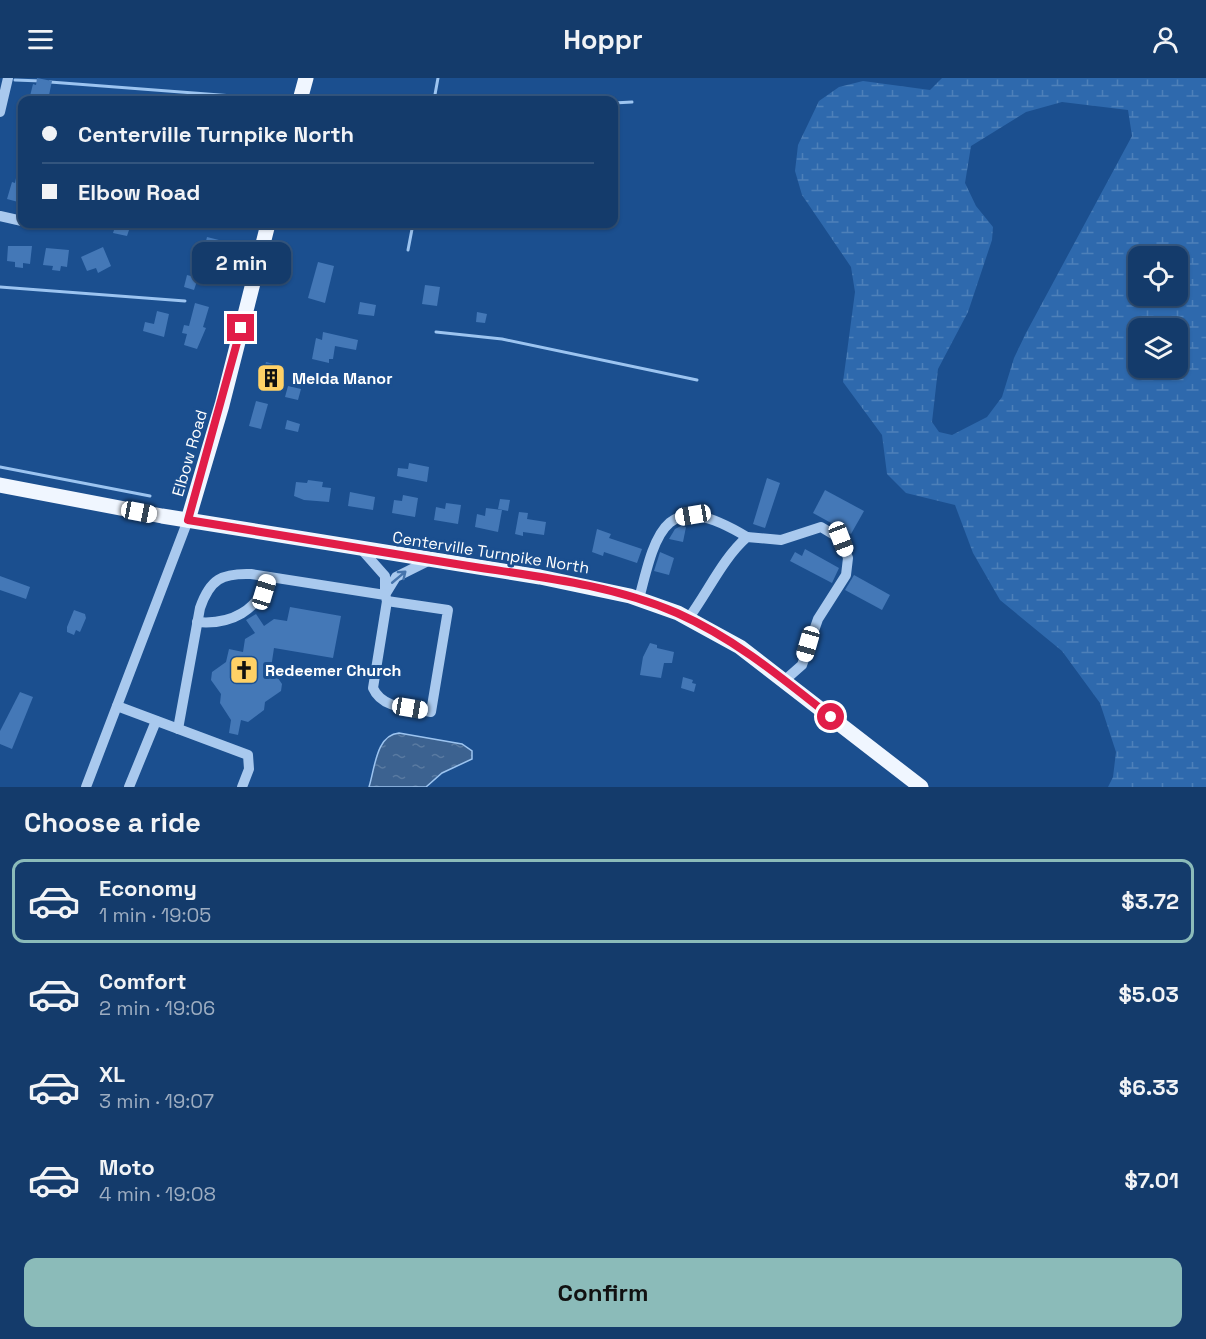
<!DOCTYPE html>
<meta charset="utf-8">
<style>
body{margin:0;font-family:"Space Grotesk",sans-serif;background:#1d4271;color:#f1f3f6;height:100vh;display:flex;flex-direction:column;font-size:22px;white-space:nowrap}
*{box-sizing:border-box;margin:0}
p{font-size:20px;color:#9dadc1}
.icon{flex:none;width:33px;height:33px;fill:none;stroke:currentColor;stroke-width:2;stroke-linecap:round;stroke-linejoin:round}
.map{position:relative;height:709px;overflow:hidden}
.panel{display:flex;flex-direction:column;background:#143b6b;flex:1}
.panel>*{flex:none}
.top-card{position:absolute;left:18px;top:18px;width:600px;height:132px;border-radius:12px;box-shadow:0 2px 4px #0004,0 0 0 2px #33557e;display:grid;align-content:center;height:132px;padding:0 24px;background:#143b6b}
.fabs{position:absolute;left:1128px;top:168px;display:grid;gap:12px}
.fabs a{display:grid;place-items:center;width:60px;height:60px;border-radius:12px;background:#143b6b;box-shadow:0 2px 4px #0004,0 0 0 2px #33557e;font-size:30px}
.end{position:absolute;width:27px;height:27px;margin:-14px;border:8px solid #e11d48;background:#fff;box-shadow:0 0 0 3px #fff}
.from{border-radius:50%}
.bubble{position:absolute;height:42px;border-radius:12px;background:#143b6b;box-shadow:0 2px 4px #0004,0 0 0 2px #33557e;font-size:20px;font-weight:600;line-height:42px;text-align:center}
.car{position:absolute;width:18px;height:36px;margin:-18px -9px;border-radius:8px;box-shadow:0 0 4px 2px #0007;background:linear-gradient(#fff 24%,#345 0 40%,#fff 0 76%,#345 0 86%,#fff 0)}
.top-card b{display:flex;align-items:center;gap:21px;height:57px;font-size:22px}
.top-card b+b{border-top:2px solid #33557e}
.top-card i{width:15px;height:15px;background:#f1f3f6}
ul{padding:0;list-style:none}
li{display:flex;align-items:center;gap:18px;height:84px;margin:0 12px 9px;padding:0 12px;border:3px solid transparent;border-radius:12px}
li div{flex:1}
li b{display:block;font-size:22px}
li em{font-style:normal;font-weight:600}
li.active{border-color:#8bbbb9}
li>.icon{width:54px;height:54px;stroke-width:1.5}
h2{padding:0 24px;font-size:27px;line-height:72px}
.cta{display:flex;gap:12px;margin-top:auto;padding:12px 24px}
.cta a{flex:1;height:69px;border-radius:12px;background:#8bbbb9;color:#111;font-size:24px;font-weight:600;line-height:69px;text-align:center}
header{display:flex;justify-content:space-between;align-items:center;height:78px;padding:0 24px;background:#143b6b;font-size:27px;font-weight:600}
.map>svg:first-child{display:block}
.wetland{fill:url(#wetland-marsh);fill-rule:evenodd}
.water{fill:url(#water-ripples);stroke:#9cc4f0;stroke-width:1.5}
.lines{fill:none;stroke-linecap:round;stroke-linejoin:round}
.stream{stroke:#9cc4f0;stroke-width:3}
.building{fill:#4478b7}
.minor{stroke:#a9c9ee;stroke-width:10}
.major{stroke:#f0f6ff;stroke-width:15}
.oneway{stroke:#4674ac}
.route{stroke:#e11d48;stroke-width:8}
.labels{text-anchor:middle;stroke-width:6;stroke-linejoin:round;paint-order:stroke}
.poi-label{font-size:16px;font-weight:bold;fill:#fff;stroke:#1b4f8f;text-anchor:start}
.street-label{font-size:16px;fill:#fff;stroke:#1b4f8f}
</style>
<header><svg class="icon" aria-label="menu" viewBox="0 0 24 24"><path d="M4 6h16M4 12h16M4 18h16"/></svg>Hoppr<svg class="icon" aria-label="person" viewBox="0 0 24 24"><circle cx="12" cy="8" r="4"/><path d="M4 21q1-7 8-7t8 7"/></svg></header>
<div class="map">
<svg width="1206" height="709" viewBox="0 0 1206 709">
<defs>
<pattern id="wetland-marsh" width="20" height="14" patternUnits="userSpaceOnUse" patternTransform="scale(1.5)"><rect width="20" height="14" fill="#2e69ad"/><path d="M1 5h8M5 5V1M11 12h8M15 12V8" fill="none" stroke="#4d80b9"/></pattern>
<pattern id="water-ripples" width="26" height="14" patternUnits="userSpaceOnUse" patternTransform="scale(1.5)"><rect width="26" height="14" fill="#3c6290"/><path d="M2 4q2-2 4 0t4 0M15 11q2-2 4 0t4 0" fill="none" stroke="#597aa1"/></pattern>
</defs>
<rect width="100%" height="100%" fill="#1b4f8f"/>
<path class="wetland" d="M942,0H1206V709H1108L1113,699L1116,674L1100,625L1062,573L1000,522L973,475L955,427L906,415L887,396L882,357L843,304L855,214L851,189L802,117L795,93L798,67L819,23L839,9L863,3L930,12ZM1062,24L1128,32L1132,58L1026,255L1014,280L1002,319L987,339L952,357L939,354L932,344L938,291L968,234L992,162L993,149L976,128L965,105L971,68L1026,34ZM1138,178H1178V218H1138ZM1138,250H1178V290H1138Z"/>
<path class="water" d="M399,655L462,666L472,673V681L442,695L426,709H369C375,690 376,657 399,655Z"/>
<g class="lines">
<g class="stream">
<path d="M15,2L41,3"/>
<path d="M50,4L287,22"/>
<path d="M434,22L438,0"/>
<path d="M614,25L632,24"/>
<path d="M408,172L413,146"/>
<path d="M0,209L185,223"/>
<path d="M436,254L502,261L697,302"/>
<path d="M0,389L150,418"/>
</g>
</g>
<g class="building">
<path d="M37,0L52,3L48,22H29L33,6L36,7Z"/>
<path d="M19,85H22V125L7,121L12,104L15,105Z"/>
<path d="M116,146H131L127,158L113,155Z"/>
<path d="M207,159L219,162L214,187L201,184Z"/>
<path d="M8,168H32L30,186L23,185V190L15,189V184L7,183Z"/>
<path d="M103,169L111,188L98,195L96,190L87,193L81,179Z"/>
<path d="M46,170L69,172L67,189L61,188L60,193L52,192L53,188L43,187Z"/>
<path d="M318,184L334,188L325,225L308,220Z"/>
<path d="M187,197L198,200L194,212L184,209Z"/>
<path d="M425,207L440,209L437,228L422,226Z"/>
<path d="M360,224L376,227L374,238L358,236Z"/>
<path d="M195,225L209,229L203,249L206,250L197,271L184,267L187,256L182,255L184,247L189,248Z"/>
<path d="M157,233L169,236L164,259L143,253L145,244L154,246Z"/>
<path d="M477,234L487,236L485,245L476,244Z"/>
<path d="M323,254L358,262L356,272L335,268L333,281H329V285L312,281L316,260L322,262Z"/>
<path d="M266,284L278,287L276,295L281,297L279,304L274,303L272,312L259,309Z"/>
<path d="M288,308L301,311L298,322L285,319Z"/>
<path d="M256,323L268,326L261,351L249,348Z"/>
<path d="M287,342L300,346L298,354L285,351Z"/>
<path d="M409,385L429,389L427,404L397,398L398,390L408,391Z"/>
<path d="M767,400L780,405L765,450L753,446Z"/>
<path d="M308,402L323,404L322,409L331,410L329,424L304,422L294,418L296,404L307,405Z"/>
<path d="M825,412L864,433L851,456L813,435Z"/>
<path d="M350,414L375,419L373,432L348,428Z"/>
<path d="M403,417L418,420L415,439L392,435L394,422L402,423Z"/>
<path d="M500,421L510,422L508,433L498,431Z"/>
<path d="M446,425L461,427L458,446L434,442L436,429L445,431Z"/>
<path d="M486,430L502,432L498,454L475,449L477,436L485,438Z"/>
<path d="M519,434L528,435L527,441L546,444L544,457L523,454V458L515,456Z"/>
<path d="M681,448L686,449L683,464L669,461L675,451Z"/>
<path d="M597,451L611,456L609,460L642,471L637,485L604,474L603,478L592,474Z"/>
<path d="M805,471L839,490L832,505L790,483L795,474L802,478Z"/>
<path d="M660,474L674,480L669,497L654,493Z"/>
<path d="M854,497L890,517L882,532L845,512Z"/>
<path d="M0,498L30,509L26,521L0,512Z"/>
<path d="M290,529L341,538L333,580L274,570L271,590L282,606L281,613L265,624L264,632L248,644L241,642L238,657L229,655L231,642L220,625L221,616L211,602L212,594L226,584L229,571L243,574L245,561L255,555L246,542L256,536L264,548L274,541L287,543Z"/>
<path d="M74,532L85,536L86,540L80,554L76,552L74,557L67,554V549Z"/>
<path d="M650,565L657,567V570L674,574L672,585H664L661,600L640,597L643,579Z"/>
<path d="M683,599L693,602L692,605L696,606L694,614L681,610Z"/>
<path d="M20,614L33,619L12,671L0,666V653Z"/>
</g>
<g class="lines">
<g class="minor">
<path d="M0,34L8,0"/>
<path d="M0,138L22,143"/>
<path d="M38,146H61"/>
<path d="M362,472L385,498V517L396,499L430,482"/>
<path d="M639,521C657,448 667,411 747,459"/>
<path d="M387,523L448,532L431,634C410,630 382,631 373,610Z"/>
<path d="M688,541C708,514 723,480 747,459L781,462L821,449L841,461L848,480L846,497L818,541L802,587L785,602"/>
<path d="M197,544C231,547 258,533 269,499"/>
<path d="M117,628L248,677L249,691L242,709"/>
<path d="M178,651L200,530C210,501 222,495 251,496L385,517L387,523"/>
<path d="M86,709L188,442"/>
<path d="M129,709L156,643"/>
</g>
<g class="major">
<path d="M300,22L306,0"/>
<path d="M0,407L162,438L540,499L630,518L678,535L740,569L921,709"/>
<path d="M188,442L222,327L268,146"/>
</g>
</g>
<defs><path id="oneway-shaft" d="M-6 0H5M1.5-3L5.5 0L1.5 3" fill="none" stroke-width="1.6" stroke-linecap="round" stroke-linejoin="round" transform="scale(1.5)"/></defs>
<use class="oneway" href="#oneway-shaft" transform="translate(399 499) rotate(-40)"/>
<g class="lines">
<path class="route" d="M241,250L188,442C277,456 367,472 456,486C530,498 608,505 677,535C734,560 782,600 831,639"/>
</g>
<defs>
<g id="building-square" transform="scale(1.5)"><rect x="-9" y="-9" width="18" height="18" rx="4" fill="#ffd166" stroke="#1b4f8f"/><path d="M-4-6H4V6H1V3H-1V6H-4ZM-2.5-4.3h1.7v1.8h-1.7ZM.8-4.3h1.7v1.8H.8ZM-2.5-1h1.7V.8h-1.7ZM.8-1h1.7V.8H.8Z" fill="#111"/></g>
<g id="church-square" transform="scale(1.5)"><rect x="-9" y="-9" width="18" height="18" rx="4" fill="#ffd166" stroke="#1b4f8f"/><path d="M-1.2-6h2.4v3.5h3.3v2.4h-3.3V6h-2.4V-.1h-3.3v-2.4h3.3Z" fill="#111"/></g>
</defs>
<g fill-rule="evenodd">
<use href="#building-square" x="271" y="300"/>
<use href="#church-square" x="244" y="592"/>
</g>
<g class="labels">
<g class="poi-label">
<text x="292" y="306">Melda Manor</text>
<text x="265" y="598">Redeemer Church</text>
</g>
<g class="street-label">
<text transform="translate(189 375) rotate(-74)" y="6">Elbow Road</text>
<text transform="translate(491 474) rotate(9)" y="6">Centerville Turnpike North</text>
</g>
</g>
</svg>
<div class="fabs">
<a><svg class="icon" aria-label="locate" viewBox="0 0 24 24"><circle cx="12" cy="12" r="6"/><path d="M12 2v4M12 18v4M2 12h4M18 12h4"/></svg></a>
<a><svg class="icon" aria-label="layers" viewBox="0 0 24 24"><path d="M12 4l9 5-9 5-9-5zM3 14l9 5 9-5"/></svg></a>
</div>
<i class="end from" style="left:831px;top:639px"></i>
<i class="end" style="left:241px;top:250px"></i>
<div class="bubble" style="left:192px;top:164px;width:99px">2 min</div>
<i class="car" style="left:139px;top:434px;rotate:101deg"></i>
<i class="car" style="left:693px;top:437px;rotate:260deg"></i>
<i class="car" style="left:841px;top:461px;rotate:159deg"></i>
<i class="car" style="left:264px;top:514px;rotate:17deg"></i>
<i class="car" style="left:808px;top:566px;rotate:196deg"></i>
<i class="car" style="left:410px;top:630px;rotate:100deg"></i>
<div class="top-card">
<b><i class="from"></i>Centerville Turnpike North</b>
<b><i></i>Elbow Road</b>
</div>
</div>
<section class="panel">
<h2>Choose a ride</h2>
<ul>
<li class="active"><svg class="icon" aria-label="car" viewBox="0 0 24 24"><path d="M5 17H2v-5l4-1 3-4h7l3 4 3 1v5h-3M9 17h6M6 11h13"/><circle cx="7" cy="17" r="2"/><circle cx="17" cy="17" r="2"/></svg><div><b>Economy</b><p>1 min · 19:05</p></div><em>$3.72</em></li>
<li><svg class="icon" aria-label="car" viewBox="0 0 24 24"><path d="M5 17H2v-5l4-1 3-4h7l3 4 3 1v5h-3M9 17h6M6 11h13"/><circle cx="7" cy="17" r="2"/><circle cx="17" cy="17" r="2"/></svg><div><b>Comfort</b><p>2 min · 19:06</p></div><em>$5.03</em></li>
<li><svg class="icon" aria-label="car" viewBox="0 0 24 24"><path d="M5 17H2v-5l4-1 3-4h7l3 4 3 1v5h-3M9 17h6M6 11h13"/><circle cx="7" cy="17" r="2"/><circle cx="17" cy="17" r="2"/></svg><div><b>XL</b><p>3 min · 19:07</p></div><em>$6.33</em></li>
<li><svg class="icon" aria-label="car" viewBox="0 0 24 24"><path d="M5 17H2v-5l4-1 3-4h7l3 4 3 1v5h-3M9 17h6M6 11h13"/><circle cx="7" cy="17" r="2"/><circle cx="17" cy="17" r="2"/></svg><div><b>Moto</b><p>4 min · 19:08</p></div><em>$7.01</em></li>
</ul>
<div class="cta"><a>Confirm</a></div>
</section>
